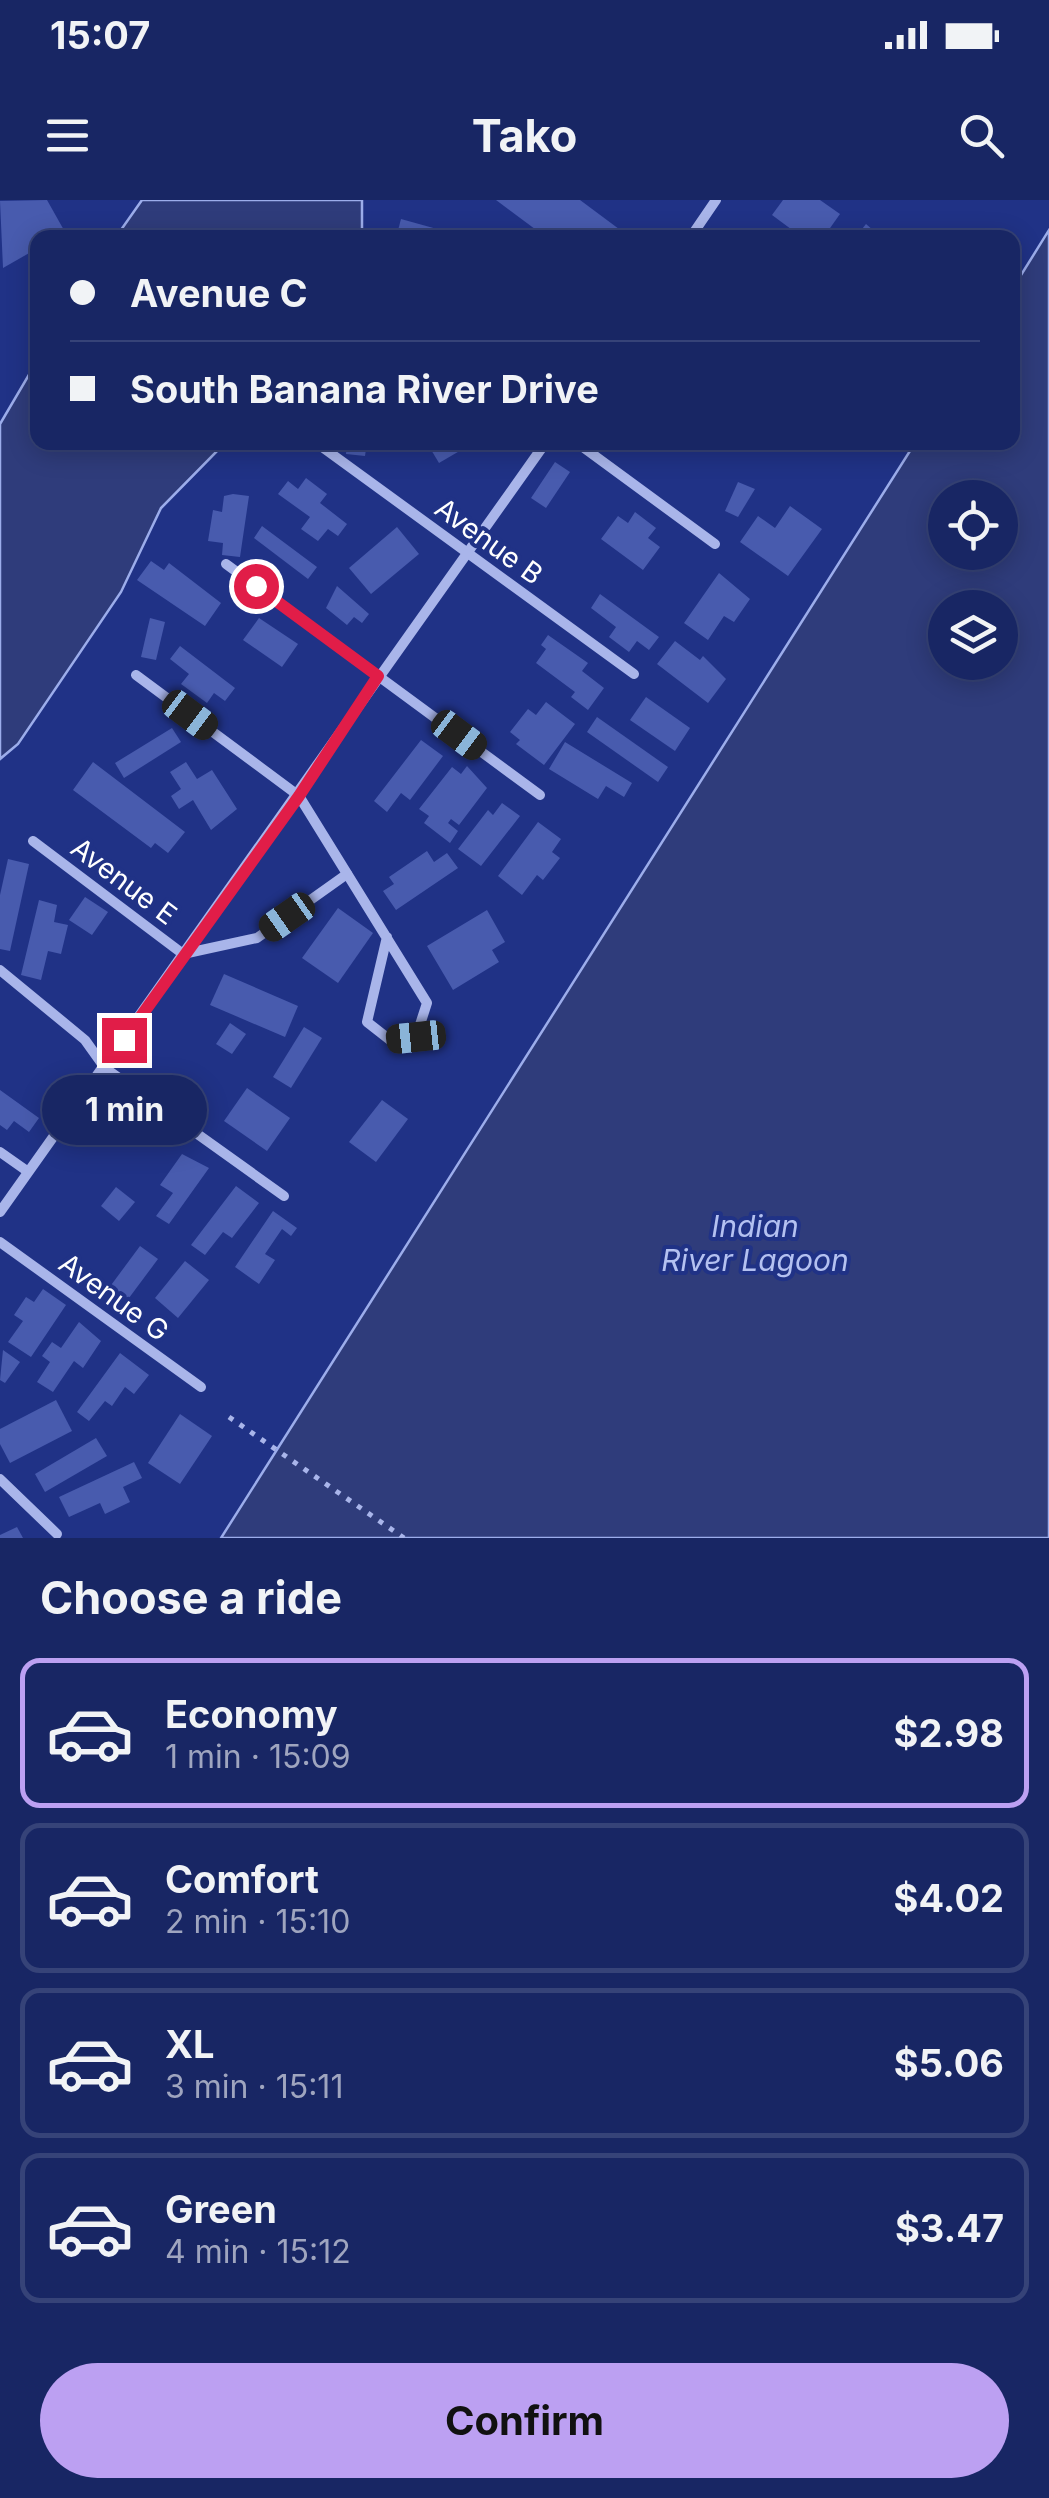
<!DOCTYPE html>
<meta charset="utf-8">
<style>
body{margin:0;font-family:Inter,sans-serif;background:#212e6a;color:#f1f3f6;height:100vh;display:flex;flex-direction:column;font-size:38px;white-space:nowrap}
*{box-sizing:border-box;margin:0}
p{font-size:32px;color:#9fa5bf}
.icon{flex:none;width:55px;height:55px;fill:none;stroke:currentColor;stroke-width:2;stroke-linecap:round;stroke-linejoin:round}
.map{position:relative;height:1338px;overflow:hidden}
.drawer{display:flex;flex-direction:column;background:#182664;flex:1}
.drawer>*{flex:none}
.top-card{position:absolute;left:30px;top:30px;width:990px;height:220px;border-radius:20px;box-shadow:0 5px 25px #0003,0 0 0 2px #364378;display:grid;align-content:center;height:220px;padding:0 40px;background:#182664}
.buttons{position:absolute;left:928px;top:280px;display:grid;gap:20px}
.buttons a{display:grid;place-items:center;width:90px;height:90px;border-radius:50%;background:#182664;box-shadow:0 5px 25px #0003,0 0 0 2px #364378;font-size:50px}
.end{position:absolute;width:45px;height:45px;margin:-22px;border:12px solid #e11d48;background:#fff;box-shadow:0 0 0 5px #fff}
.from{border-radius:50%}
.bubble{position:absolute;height:70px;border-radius:35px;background:#182664;box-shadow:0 5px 25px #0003,0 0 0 2px #364378;font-size:32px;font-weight:700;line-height:70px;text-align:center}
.car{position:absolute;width:30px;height:60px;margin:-30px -15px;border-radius:12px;box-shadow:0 0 8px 2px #0007;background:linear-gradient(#222 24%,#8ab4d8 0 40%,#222 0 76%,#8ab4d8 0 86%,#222 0)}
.top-card b{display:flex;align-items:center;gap:35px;height:95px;font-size:38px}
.top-card b+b{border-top:2px solid #364378}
.top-card i{width:25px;height:25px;background:#f1f3f6}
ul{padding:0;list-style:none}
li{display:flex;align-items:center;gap:30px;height:150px;margin:0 20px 15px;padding:0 20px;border:5px solid #364378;border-radius:20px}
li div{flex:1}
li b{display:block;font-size:38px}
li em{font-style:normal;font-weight:700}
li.current{border-color:#bca0f2}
li>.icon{width:90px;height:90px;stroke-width:1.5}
h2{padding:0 40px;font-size:45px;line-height:120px}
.primary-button{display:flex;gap:20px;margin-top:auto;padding:20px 40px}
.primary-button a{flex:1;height:115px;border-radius:60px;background:#bca0f2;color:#111;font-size:40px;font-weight:700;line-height:115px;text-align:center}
.status{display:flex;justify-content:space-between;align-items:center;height:70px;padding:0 50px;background:#182664;direction:ltr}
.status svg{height:28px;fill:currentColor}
header{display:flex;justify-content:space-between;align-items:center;height:130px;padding:0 40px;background:#182664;font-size:45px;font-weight:700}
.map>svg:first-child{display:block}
.water{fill:#2f3c7b;stroke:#9cadeb;stroke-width:2.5;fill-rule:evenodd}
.building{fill:#485bae}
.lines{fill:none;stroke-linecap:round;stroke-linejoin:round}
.path{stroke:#a9b5ea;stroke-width:5;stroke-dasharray:5 8;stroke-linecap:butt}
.street{stroke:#a9b5ea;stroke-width:10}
.route{stroke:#e11d48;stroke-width:12}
.labels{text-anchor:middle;stroke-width:8;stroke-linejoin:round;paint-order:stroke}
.street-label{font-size:28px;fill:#fff;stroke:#203286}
.water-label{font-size:30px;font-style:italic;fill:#b4c1f1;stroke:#203286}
</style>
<div class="status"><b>15:07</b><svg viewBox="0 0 49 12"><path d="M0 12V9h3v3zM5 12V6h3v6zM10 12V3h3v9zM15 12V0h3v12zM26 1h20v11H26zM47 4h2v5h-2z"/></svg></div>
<header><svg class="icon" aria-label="menu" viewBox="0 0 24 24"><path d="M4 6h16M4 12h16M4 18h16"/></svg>Tako<svg class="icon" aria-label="search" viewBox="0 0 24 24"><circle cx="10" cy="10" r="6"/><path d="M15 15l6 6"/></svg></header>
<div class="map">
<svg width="1049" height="1338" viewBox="0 0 1049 1338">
<rect width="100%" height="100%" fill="#203286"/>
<g class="water">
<path d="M142,0H362V37H116Z"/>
<path d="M1049,30V1338H221L915,243L1012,242L1013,88ZM945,298H1000V352H945ZM945,408H1000V462H945Z"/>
<path d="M37,161L38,242L225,243L161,308L121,392L18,544L0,559V224Z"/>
</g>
<g class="building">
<path d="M47,0L65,32L55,38H38V48L3,68L0,1Z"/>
<path d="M496,0H580L619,29L613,38H547Z"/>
<path d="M783,0H820L840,14L823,38H803L772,15Z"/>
<path d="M401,19L437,29L435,38H396Z"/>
<path d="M866,24L882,38H855Z"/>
<path d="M347,242H367L365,256L346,254Z"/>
<path d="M439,242H475L439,263L430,248Z"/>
<path d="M555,262L570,272L546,308L531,298Z"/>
<path d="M306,278L327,294L320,303L347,324L338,336L328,329L318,341L301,329L310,317L278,294L288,281L298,289Z"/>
<path d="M738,282L755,289L738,317L725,311Z"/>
<path d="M233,294L249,296L240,357L222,355L223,343L208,341L213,310L222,312L224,296Z"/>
<path d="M790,306L822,329L788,376L740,342L758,316L775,328Z"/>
<path d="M635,312L656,328L648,338L660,347L643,370L601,339L618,316L628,323Z"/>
<path d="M262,326L317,367L308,379L254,338Z"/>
<path d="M397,327L419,354L371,394L349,368Z"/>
<path d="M151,361L164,370L169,363L221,403L205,426L137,380Z"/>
<path d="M719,373L750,399L734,422L724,416L708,440L684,423Z"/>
<path d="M337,386L369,414L362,423L354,417L347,425L326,408Z"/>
<path d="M600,394L659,437L649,450L637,441L629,452L609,437L616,427L591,408Z"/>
<path d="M150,418L165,422L156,460L141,457Z"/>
<path d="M259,418L298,444L282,467L243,440Z"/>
<path d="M548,435L588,463L582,471L604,488L588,510L571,497L575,492L536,463L546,449L541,445Z"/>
<path d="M675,441L700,460L703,456L726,479L708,503L657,464Z"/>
<path d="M180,446L235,488L225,501L214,493L207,503L181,484L189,474L170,459Z"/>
<path d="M646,497L690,528L675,551L630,520Z"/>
<path d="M546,502L575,524L544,565L516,544L520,540L510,532L528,509L536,515Z"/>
<path d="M597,517L668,567L658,582L587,532Z"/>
<path d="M172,528L181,542L124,578L115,563Z"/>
<path d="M421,540L443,556L410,600L401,593L387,612L374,601Z"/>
<path d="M565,542L632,583L624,597L606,586L598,599L549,569Z"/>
<path d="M93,562L185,632L168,653L155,643L151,648L73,590Z"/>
<path d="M186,562L197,579L212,570L237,609L211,630L193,600L179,609L171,596L181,589L170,572Z"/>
<path d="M467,566L487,588L459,625L451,619L448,623L458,631L450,643L424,623L429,616L419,609L452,567L461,574Z"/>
<path d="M502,603L520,616L481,666L458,649L488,610L493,615Z"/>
<path d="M538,622L561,639L552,652L560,658L543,680L537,675L522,695L498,676Z"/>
<path d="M427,651L434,662L447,653L458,668L396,710L383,691L394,684L389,677Z"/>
<path d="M8,659L29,664L10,751L0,749V695Z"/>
<path d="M85,697L108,712L92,735L69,720Z"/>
<path d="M39,700L57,705L54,722L68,725L61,754L48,751L41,780L21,775Z"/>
<path d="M338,708L373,733L338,783L302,758Z"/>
<path d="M487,710L505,742L492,750L499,762L453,790L427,746Z"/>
<path d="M224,774L298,806L285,837L210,805Z"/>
<path d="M230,823L246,834L232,854L216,844Z"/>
<path d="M304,827L322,838L291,888L273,877Z"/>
<path d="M247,888L290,918L267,951L224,921Z"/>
<path d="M0,890L39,918L29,932L14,921L7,930L0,925Z"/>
<path d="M382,900L408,919L376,962L349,942Z"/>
<path d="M182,954L209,968L169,1024L156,1016L173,993L160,985Z"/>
<path d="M236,986L259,1003L232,1038L223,1032L205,1055L191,1045Z"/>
<path d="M116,987L135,1002L119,1021L101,1006Z"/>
<path d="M273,1011L297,1028L291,1036L282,1029L265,1054L275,1060L259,1084L235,1067Z"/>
<path d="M140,1046L158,1059L123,1106L106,1092Z"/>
<path d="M185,1061L209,1080L178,1118L155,1098Z"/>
<path d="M43,1089L66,1105L31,1157L8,1142L23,1121L14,1115L26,1097L34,1102Z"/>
<path d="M79,1122L101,1141L83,1168L74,1161L53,1192L37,1182L50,1162L42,1156L52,1142L61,1148Z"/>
<path d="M3,1150L20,1162L5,1183L0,1180Z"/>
<path d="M120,1153L149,1175L134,1194L125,1187L112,1206L105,1201L89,1221L77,1212Z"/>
<path d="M56,1200L72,1231L10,1263L0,1244V1229Z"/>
<path d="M180,1214L212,1236L180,1284L148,1263Z"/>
<path d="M96,1238L107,1256L45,1292L35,1274Z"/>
<path d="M134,1262L142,1278L123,1287L130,1302L105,1314L100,1303L69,1317L59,1297Z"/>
<path d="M17,1327L23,1338H0V1335Z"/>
</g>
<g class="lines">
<path class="path" d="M229,1217L404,1338"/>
<g class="street">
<path d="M690,38L716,0"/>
<path d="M576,242L715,344"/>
<path d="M318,244L634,474"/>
<path d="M226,364L540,595"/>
<path d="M136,475L299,596L427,803L416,837L390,840L367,822L387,737"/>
<path d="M33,641L183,754L257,738L347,674"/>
<path d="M0,770L85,840L105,868L284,996"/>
<path d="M0,952L27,971"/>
<path d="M0,1012L546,242"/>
<path d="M0,1042L201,1187"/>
<path d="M0,1279L57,1334"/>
</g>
</g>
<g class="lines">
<path class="route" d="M124,840L299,596L378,476L256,386"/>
</g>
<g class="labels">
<g class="street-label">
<text transform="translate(489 341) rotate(36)" y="10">Avenue B</text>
<text transform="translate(124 681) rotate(37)" y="10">Avenue E</text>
<text transform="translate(114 1097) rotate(36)" y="10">Avenue G</text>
</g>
<g class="water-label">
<text x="755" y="1037">Indian<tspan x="755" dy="34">River Lagoon</tspan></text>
</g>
</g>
</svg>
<div class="buttons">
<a><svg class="icon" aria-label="locate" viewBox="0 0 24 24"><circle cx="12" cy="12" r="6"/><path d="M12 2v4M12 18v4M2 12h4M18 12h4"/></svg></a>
<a><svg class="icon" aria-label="layers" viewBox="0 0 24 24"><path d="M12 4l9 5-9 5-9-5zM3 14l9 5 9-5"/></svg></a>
</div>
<i class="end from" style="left:256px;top:386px"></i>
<i class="end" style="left:124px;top:840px"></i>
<div class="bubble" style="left:42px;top:875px;width:165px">1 min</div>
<i class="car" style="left:190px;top:515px;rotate:127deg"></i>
<i class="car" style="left:459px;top:535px;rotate:127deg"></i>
<i class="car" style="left:287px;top:717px;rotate:235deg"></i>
<i class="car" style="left:416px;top:837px;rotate:264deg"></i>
<div class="top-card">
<b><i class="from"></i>Avenue C</b>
<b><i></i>South Banana River Drive</b>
</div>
</div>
<section class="drawer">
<h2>Choose a ride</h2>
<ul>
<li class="current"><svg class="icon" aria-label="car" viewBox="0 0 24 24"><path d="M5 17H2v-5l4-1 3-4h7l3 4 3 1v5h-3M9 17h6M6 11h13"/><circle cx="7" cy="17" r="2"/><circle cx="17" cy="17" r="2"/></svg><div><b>Economy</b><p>1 min · 15:09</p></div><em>$2.98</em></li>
<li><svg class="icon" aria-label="car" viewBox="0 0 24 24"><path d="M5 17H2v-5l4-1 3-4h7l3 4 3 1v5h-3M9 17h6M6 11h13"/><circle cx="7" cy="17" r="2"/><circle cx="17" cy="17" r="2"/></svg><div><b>Comfort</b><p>2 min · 15:10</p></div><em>$4.02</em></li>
<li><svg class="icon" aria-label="car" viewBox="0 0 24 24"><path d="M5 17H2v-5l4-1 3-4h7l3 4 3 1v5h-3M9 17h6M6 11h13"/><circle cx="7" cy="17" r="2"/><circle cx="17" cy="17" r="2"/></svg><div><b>XL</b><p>3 min · 15:11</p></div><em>$5.06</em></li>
<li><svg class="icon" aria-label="car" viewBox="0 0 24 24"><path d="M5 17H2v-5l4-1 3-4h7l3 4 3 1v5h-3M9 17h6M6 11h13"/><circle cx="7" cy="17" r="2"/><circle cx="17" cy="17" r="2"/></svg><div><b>Green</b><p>4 min · 15:12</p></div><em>$3.47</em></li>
</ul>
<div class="primary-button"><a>Confirm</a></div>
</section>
